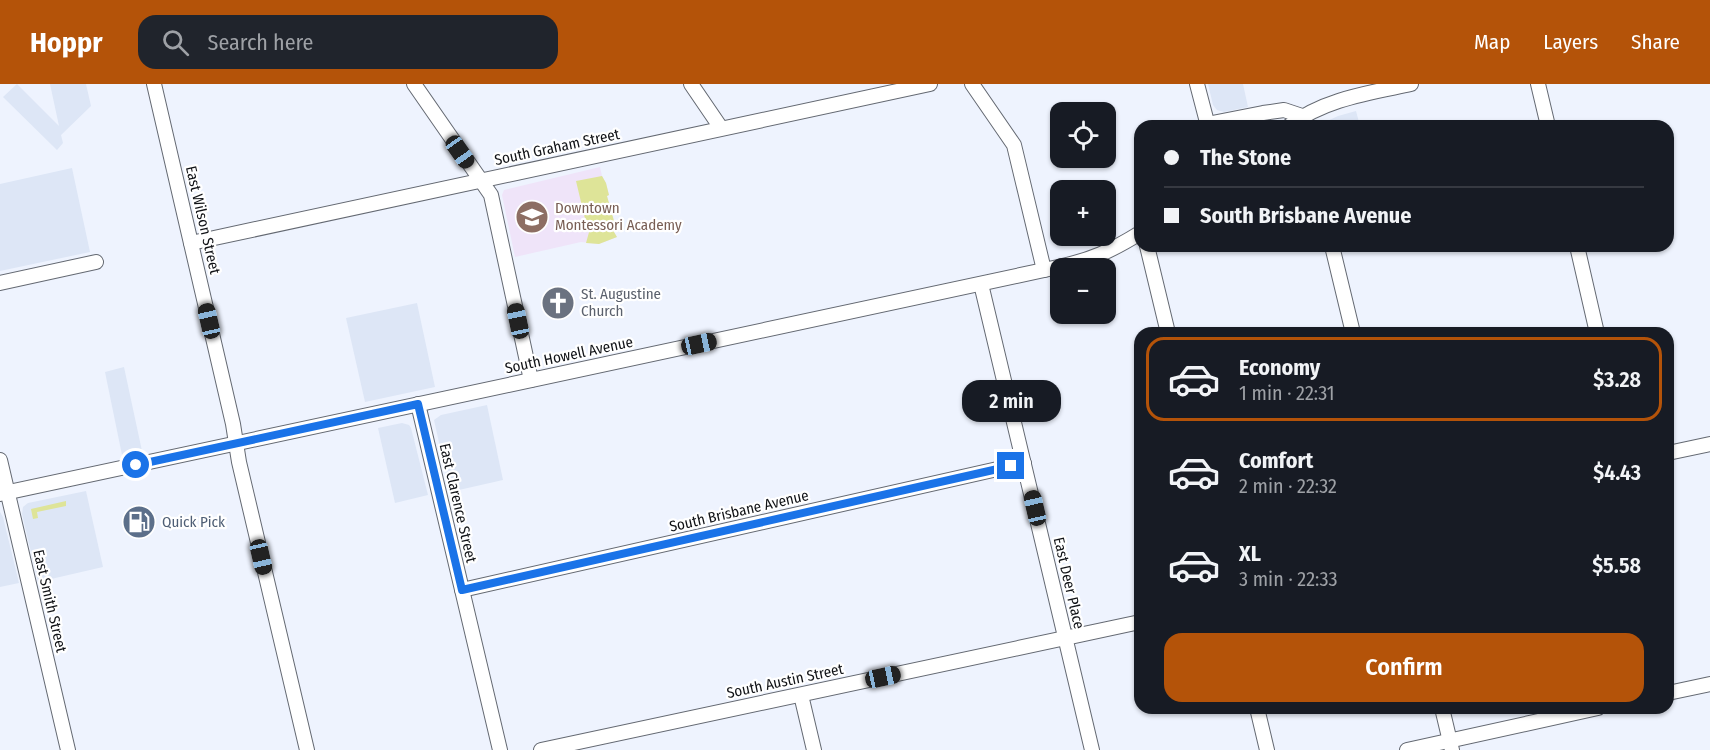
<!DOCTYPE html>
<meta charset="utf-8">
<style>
body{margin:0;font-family:"Fira Sans Condensed",sans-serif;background:#20242c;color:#f1f3f6;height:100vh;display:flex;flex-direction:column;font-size:22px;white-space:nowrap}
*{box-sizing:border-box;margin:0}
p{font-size:20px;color:#9ea1a6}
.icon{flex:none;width:33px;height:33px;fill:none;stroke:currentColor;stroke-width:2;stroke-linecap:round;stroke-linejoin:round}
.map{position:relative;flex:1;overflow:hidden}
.sheet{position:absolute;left:1134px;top:243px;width:540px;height:387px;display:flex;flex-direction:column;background:#171b24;border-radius:18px;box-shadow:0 2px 4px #0004}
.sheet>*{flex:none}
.banner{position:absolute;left:1134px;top:36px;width:540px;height:132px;border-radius:18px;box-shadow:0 2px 4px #0004;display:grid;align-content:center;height:132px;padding:0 30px;background:#171b24}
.controls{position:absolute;left:1050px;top:18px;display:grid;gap:12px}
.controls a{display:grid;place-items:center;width:66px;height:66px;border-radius:12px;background:#171b24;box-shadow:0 2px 4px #0004;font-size:30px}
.end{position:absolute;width:27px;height:27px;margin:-14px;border:8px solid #1a73e8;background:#fff;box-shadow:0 0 0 3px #fff}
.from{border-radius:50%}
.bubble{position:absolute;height:42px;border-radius:18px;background:#171b24;box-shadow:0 2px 4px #0004;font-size:20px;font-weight:600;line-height:42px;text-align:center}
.car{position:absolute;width:18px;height:36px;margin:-18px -9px;border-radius:8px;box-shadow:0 0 4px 2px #0007;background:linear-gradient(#222 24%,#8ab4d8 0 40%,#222 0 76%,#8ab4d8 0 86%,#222 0)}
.banner b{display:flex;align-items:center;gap:21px;height:57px;font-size:22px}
.banner b+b{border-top:2px solid #363941}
.banner i{width:15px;height:15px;background:#f1f3f6}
ul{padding:10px 0 0;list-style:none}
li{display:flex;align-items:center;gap:18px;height:84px;margin:0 12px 9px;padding:0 18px;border:3px solid transparent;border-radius:18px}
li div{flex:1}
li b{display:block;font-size:22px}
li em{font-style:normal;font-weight:600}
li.selected{border-color:#b45309}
li>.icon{width:54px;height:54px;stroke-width:1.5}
.cta{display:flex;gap:12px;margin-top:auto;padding:12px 30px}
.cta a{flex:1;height:69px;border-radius:18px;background:#b45309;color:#fff;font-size:24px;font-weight:600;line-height:69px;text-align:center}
header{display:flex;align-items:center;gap:36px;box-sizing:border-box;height:84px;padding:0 30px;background:#b45309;color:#fff}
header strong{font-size:28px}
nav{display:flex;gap:33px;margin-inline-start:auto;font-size:21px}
.search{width:420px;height:54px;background:#20242c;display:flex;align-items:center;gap:15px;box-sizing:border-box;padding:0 21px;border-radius:18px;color:#9ea1a6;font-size:22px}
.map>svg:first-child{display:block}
.built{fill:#dde6f6}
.education{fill:#efe4f9}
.green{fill:#dee498}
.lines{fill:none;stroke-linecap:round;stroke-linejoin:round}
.minor-casing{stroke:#646972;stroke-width:16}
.minor{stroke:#fff;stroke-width:14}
.route{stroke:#1a73e8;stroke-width:8}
.labels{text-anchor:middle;stroke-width:4.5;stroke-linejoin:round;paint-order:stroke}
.street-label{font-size:15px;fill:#101216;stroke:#fff}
.education-label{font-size:15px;fill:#785e54;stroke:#fff;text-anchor:start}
.worship-label{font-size:15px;fill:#5b616d;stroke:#fff;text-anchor:start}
.service-label{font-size:15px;fill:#4e5e75;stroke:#fff;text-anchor:start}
</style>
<header>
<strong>Hoppr</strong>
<div class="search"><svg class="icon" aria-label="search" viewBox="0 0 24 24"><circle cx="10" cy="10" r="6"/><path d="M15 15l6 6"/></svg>Search here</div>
<nav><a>Map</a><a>Layers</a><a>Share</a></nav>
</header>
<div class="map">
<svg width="1710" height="666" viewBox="0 0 1710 666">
<rect width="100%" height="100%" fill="#eef3fe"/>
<g class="built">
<path d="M17,0L59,42L50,0H86L91,22L61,51L63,59L57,66L3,13Z"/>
<path d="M1208,0H1243L1248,23L1224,28L1217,26L1213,21Z"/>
<path d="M1356,27L1360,42H1317L1338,32Z"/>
<path d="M72,84L90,168L0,187V100Z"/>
<path d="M417,219L435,303L365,318L346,234Z"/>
<path d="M124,283L142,367L122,371L105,288Z"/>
<path d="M487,321L503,396L450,408L434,336L441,331Z"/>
<path d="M402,339L409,341L411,344L428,411L395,419L378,344Z"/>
<path d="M86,407L103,483L38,498L22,430L23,423L28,419Z"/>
<path d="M0,428L3,433L19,499L0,503Z"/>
</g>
<path class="education" d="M600,83L602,92L606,99L609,111L607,112L614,137V148L617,153L599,160L581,158L515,173L502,111L504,106Z"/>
<g class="green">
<path d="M602,92L606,99L609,111L607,112L614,137V148L617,153L599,160L586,159L591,141L586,139L576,97Z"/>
<path d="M66,417V422L37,428L38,434L33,435L31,425Z"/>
</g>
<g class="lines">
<g class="minor-casing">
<g id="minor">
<path d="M154,0L233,340L239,378L307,666"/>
<path d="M414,0L491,111L531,296"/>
<path d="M691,0L721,44"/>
<path d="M972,0L1014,61L1044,186"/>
<path d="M1197,0L1208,42"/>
<path d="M1538,0L1548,42"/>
<path d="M1207,40L1263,29L1284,26L1302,32L1303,37"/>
<path d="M1289,42C1324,15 1369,9 1411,0"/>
<path d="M191,159L930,0"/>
<path d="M1147,162L1168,249"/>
<path d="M1332,162L1353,249"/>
<path d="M1577,162L1597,249"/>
<path d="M0,199L96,178"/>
<path d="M981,200L1092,666"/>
<path d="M418,320L500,666"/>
<path d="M1668,369L1710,360"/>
<path d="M0,376L68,666"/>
<path d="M0,410L1058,183C1091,176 1111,167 1140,149"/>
<path d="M462,506L1024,379"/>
<path d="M1668,609L1710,600"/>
<path d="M801,611L814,666"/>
<path d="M1257,624L1267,666"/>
<path d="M1442,624L1452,666"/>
<path d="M541,666L1140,538"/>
<path d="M1407,666L1598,624"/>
</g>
</g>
<use href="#minor" class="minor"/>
</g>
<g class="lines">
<path class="route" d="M136,381L418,320L462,506L1011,382"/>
</g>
<defs>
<g id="school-disc" transform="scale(1.725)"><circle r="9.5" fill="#8d6e63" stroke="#fff"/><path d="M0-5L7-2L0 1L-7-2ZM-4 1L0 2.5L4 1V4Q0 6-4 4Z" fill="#fff"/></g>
<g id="church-disc" transform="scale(1.725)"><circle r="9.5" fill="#6b7280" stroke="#fff"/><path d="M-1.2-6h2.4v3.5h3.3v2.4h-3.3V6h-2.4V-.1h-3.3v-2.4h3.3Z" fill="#fff"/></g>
<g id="fuel-disc" transform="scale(1.725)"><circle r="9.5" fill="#5c6f8a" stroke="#fff"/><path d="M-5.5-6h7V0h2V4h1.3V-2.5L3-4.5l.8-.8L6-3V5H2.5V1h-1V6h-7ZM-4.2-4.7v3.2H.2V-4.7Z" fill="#fff"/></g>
</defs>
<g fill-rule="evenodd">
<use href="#school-disc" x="532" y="133"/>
<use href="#church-disc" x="558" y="219"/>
<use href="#fuel-disc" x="139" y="438"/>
</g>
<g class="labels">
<g class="street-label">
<text transform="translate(557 63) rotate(-12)" y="5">South Graham Street</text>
<text transform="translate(203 136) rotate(77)" y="5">East Wilson Street</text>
<text transform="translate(569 271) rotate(-12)" y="5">South Howell Avenue</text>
<text transform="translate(458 419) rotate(77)" y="5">East Clarence Street</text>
<text transform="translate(739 427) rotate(-13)" y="5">South Brisbane Avenue</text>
<text transform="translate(1069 499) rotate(77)" y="5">East Deer Place</text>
<text transform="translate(50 517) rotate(77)" y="5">East Smith Street</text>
<text transform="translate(785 597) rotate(-12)" y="5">South Austin Street</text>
</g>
<g class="education-label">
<text x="555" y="129">Downtown<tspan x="555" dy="17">Montessori Academy</tspan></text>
</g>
<g class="worship-label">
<text x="581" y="215">St. Augustine<tspan x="581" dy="17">Church</tspan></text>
</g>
<g class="service-label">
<text x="162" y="443">Quick Pick</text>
</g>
</g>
</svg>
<div class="controls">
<a><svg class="icon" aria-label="locate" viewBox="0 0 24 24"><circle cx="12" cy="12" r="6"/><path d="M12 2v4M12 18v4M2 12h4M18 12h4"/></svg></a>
<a>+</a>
<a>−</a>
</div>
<i class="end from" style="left:136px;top:381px"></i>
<i class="end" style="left:1011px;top:382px"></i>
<div class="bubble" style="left:962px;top:296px;width:99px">2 min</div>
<i class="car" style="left:460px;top:68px;rotate:145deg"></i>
<i class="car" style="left:209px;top:237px;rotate:347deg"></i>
<i class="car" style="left:518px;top:237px;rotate:348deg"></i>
<i class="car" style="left:699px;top:260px;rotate:78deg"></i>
<i class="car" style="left:1035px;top:424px;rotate:347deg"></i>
<i class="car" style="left:261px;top:473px;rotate:167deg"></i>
<i class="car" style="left:883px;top:593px;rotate:78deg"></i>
<div class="banner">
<b><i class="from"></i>The Stone</b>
<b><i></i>South Brisbane Avenue</b>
</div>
<section class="sheet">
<ul>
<li class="selected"><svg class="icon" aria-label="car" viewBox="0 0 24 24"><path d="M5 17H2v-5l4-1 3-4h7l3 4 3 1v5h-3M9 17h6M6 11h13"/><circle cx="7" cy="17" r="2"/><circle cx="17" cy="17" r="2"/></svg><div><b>Economy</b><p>1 min · 22:31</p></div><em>$3.28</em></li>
<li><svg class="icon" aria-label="car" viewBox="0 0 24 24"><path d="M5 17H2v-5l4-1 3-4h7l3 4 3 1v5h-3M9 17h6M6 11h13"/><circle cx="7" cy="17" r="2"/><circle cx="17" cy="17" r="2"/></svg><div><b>Comfort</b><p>2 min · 22:32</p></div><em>$4.43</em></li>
<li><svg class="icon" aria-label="car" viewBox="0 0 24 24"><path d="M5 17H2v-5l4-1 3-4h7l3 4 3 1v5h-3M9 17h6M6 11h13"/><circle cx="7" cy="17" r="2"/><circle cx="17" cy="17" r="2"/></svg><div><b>XL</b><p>3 min · 22:33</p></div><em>$5.58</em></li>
</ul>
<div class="cta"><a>Confirm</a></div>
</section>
</div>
